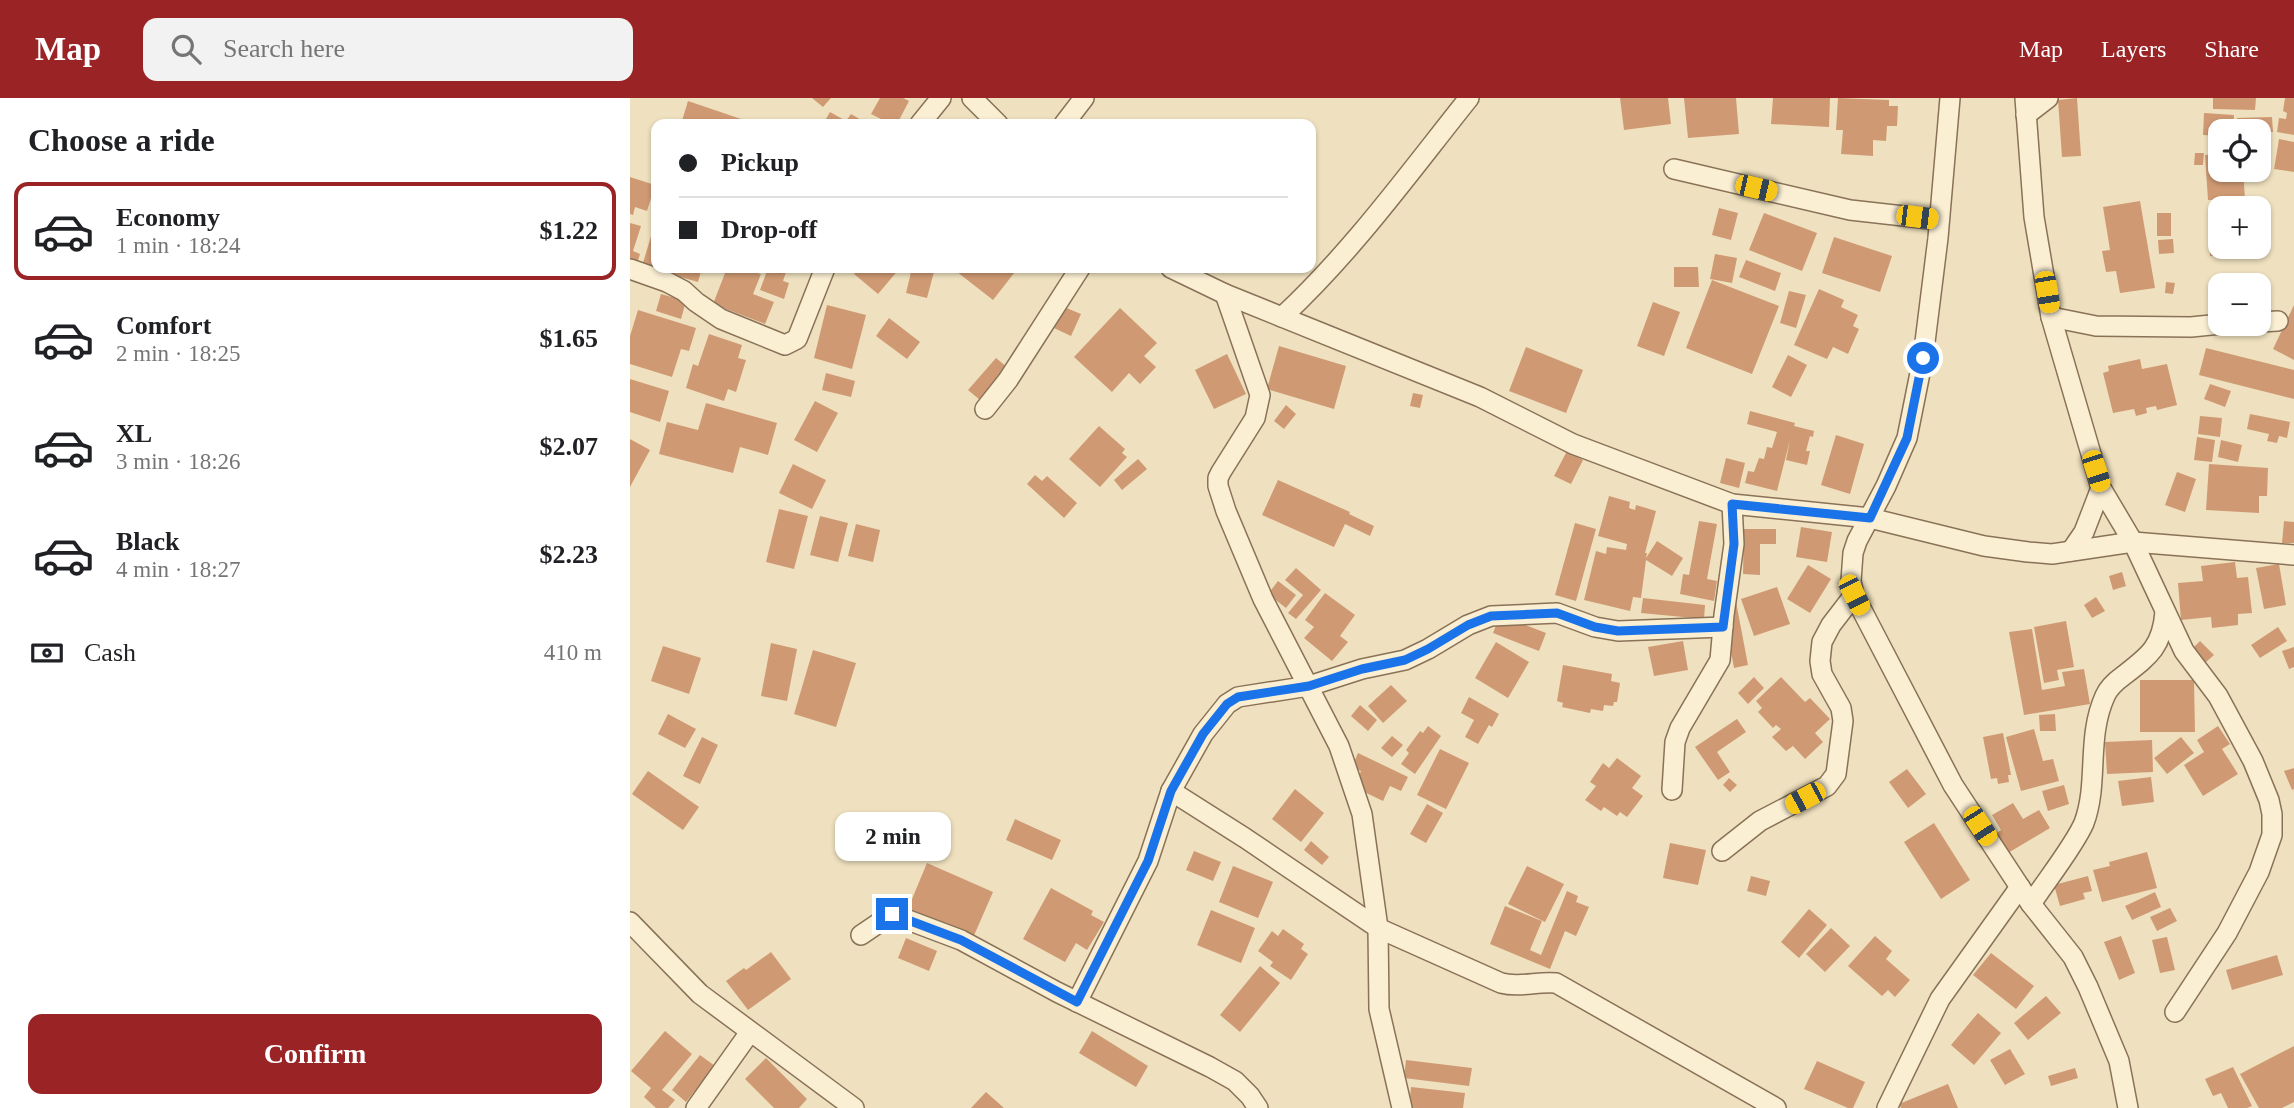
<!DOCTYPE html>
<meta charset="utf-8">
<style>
body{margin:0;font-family:"Times New Roman",serif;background:#f2f2f2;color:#202124;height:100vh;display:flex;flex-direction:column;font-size:26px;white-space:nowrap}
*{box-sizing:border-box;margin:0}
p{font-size:23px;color:#757577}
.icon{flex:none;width:38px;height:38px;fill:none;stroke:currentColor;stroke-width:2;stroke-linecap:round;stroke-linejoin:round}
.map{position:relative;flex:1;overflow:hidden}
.panel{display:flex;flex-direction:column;background:#fff;width:630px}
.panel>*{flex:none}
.top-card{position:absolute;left:21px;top:21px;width:665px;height:154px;border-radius:14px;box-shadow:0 2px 5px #0004;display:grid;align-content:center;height:154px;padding:0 28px;background:#fff}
.tools{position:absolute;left:1578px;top:21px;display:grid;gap:14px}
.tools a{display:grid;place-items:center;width:63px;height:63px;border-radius:14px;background:#fff;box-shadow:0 2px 5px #0004;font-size:35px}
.end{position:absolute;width:32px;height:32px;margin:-16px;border:9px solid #1a73e8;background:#fff;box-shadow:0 0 0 4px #fff}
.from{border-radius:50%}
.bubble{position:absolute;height:49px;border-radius:14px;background:#fff;box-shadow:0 2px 5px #0004;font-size:23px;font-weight:700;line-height:49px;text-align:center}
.car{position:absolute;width:21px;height:42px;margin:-21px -10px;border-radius:9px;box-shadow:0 0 5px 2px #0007;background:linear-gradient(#f5c518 24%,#345 0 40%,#f5c518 0 76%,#345 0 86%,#f5c518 0)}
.top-card b{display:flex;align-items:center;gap:24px;height:66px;font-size:26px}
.top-card b+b{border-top:2px solid #e0e0e0}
.top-card i{width:18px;height:18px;background:#202124}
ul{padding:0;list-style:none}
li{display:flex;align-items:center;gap:21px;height:98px;margin:0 14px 10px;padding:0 14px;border:4px solid transparent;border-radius:14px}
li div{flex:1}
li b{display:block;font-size:26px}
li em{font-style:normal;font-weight:700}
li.selected{border-color:#9a2425}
li>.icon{width:63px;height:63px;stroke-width:1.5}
h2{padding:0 28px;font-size:32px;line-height:84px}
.pay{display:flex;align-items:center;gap:18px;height:77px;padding:0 28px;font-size:26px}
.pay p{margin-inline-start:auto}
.cta{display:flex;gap:14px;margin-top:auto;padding:14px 28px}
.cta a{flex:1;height:80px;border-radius:14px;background:#9a2425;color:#fff;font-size:28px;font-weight:700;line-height:80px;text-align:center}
header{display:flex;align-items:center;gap:42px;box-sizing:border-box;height:98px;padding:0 35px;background:#9a2425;color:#fff}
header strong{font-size:33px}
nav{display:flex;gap:38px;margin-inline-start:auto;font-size:24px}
.search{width:490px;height:63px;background:#f2f2f2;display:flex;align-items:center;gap:18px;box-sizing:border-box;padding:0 24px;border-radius:14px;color:#757577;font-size:26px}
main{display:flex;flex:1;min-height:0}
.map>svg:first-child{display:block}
.building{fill:#cf9a73}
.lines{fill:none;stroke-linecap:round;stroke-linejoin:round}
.minor-casing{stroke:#897257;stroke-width:22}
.minor{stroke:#faeed3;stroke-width:19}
.route{stroke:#1a73e8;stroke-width:9}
</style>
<header>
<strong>Map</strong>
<div class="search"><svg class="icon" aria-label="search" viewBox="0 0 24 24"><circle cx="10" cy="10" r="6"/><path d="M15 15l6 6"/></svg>Search here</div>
<nav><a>Map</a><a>Layers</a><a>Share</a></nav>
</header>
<main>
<section class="panel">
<h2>Choose a ride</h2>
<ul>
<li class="selected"><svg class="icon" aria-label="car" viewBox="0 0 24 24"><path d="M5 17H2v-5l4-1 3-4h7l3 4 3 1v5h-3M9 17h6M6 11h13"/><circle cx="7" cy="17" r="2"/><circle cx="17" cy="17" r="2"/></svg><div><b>Economy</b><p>1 min · 18:24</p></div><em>$1.22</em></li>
<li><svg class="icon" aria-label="car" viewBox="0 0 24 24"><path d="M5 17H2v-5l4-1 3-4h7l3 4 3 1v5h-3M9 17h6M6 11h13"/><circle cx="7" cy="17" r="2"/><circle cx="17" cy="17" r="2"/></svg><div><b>Comfort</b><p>2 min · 18:25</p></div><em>$1.65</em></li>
<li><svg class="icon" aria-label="car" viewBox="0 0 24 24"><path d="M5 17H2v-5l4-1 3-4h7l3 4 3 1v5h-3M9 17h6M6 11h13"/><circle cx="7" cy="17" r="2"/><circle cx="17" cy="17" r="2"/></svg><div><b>XL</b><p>3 min · 18:26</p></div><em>$2.07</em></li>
<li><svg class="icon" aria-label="car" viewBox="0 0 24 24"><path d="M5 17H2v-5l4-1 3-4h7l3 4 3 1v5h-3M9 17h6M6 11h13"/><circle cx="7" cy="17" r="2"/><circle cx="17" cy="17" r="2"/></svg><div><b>Black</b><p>4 min · 18:27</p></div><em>$2.23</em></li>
</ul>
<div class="pay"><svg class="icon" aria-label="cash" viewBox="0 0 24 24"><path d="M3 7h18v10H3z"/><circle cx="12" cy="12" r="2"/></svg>Cash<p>410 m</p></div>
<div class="cta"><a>Confirm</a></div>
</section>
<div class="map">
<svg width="1664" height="1010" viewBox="0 0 1664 1010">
<rect width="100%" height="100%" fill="#efe1bf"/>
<g class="building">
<path d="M182,0H201L193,9Z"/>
<path d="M250,0H273L279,3L267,26H261L241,16Z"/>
<path d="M990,0H1038L1041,26L994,32Z"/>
<path d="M1054,0H1106L1109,36L1058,40Z"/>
<path d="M1143,0H1200L1199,29L1141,26Z"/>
<path d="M1208,0L1259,2V8H1268L1267,28H1257L1256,43L1243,42V58L1211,56L1213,32H1206Z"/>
<path d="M1447,0L1451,58L1432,59L1428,2Z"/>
<path d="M1583,0H1626L1625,12L1583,11Z"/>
<path d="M1655,0H1664V37L1647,34L1649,20L1656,21L1657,15L1653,13Z"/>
<path d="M58,3L114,22L113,26H51Z"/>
<path d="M200,14L216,23L221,16L238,26H193Z"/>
<path d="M1574,15L1604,17L1603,31L1591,30V38L1573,37Z"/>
<path d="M1642,19L1643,34L1607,33V20Z"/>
<path d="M1649,41L1664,44V74L1644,71Z"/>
<path d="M1565,55H1574L1573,67H1564Z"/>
<path d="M1591,56V72H1613L1615,101L1578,102L1575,57Z"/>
<path d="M0,79L25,87L17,113L5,109L3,117L0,116Z"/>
<path d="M1510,103L1525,190L1490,195L1486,173L1476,174L1472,153L1480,152L1473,109Z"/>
<path d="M1089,110L1108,115L1101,142L1082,137Z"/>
<path d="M1581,111H1591V149H1613V159L1580,158Z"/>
<path d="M1134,115L1187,135L1172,173L1119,152Z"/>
<rect x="1527" y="115" width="14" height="23"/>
<path d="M26,122V170H72L68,184L12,168Z"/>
<path d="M0,125L11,128L3,153L10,156L6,169L0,167Z"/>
<path d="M1204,139L1262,158L1250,194L1192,175Z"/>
<path d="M1543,141L1544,155L1529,156L1528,142Z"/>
<path d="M1085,156L1107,160L1102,185L1080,181Z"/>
<path d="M1116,162L1151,175L1145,193L1109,179Z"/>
<path d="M1044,169H1068L1069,189H1044Z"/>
<path d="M97,170H125L124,174L131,176L123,196L144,204L135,226L83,206Z"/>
<path d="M138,170L156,174L153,183L159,185L154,201L130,192Z"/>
<path d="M229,170H270L248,196L224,176Z"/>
<path d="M282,170H305L297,200L276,195Z"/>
<path d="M322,170H388L363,202Z"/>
<path d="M1082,182L1149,208L1122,276L1056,250Z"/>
<path d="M1536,184L1545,185L1543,196L1535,195Z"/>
<path d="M1189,191L1214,202L1211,209L1228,217L1223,228L1229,231L1218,256L1203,249L1197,261L1164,247Z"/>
<path d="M1159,193L1176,197L1166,230L1150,225Z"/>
<path d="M31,196L56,203L51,221L26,213Z"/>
<path d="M1023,204L1050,214L1034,258L1007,248Z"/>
<path d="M197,207L236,217L222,271L184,260Z"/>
<path d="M1664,207V262L1643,251Z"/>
<path d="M434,209L451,216L441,238L424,230Z"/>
<path d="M490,210L527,245L514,258L526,269L510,286L499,275L482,294L444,259Z"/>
<path d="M8,212L66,230L59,253L51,251L42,279L0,266V238Z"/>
<path d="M259,220L290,244L277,261L246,238Z"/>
<path d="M79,236L112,247L108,260L116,262L106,294L98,291L94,303L56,290L63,266L68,268Z"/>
<path d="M649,248L716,268L704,311L637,291Z"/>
<path d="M896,249L953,272L936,315L879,293Z"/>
<path d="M1576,250L1664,272V301L1569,277Z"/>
<path d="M597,256L616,296L584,311L565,272Z"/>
<path d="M1158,257L1177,267L1161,299L1142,289Z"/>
<path d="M366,260L378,270L350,302L338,292Z"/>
<path d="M1510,261L1512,271L1537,266L1547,307L1527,312L1526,308L1516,310L1517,315L1506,318L1504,311L1483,315L1473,275L1479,273L1478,268Z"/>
<path d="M196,275L225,283L221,299L192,292Z"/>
<path d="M0,281L39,293L30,324L0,314Z"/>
<path d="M1580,286L1601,293L1595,309L1574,301Z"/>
<path d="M783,295L793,297L790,310L780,308Z"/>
<path d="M185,303L208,315L187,354L164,342Z"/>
<path d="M76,305L147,325L138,357L110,349L103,375L29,356L37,324L68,332Z"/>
<path d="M656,307L666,316L654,331L644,323Z"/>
<path d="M1120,313L1165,325L1164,328L1184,333L1183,339L1180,338L1176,353H1180L1177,367L1156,362L1160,342L1147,393L1115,385L1118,373L1124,374L1129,360L1134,361L1137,349L1142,350L1147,334L1117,326Z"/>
<path d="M1620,316L1660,324L1657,340L1649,338L1647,345L1637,343L1639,336L1617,331Z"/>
<path d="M1570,318L1592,320L1590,339L1568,336Z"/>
<path d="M469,328L495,351L492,355L497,359L470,389L439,361Z"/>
<path d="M1206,337L1234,346L1220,396L1191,387Z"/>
<path d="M1567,339L1585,342L1582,364L1564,362Z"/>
<path d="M0,341L20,352L0,389Z"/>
<path d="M1591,342L1612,347L1608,364L1588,359Z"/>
<path d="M937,353L953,362L941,386L924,378Z"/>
<path d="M1096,360L1115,365L1109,390L1090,385Z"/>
<path d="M508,361L517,371L492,392L484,382Z"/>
<path d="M163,366L196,382L182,411L149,395Z"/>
<path d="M1579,366L1638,370L1637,398H1629V415L1576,412Z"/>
<path d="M1547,374L1566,381L1555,414L1535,407Z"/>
<path d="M405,377L412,383L417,378L447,405L434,420L397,386Z"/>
<path d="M648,382L720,414L719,416L744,428L740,438L715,426L704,449L632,417Z"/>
<path d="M979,398L1000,404L999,410L1005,412L1006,407L1026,413L1015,455H1017L1016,460L1027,443L1053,460L1042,478L1016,462L1011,500L1003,499L1000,513L954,502L966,453L976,456L977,449L996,452L997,446L968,438Z"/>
<path d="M149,411L178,418L164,471L136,464Z"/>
<path d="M190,418L218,425L208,464L180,457Z"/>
<path d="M1069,423L1087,426L1077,481L1087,483L1084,503L1050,496L1053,476L1059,477Z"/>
<path d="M1654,423L1664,424V445H1652Z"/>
<path d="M945,425L966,431L946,503L925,497Z"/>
<path d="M226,426L250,432L243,464L218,458Z"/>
<path d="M1171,429L1202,434L1197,464L1166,459Z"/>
<path d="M1114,431H1146V446H1130V477L1113,476Z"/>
<path d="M1605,464L1607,480L1618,479L1622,515L1608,516V527L1582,530L1581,519L1551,522L1548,485L1573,483L1571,468Z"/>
<path d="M1649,466L1656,507L1634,511L1626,470Z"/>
<path d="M1178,467L1201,481L1180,515L1157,501Z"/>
<path d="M666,470L691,492L666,521L658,515L673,497L655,482Z"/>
<path d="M1492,474L1496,488L1483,492L1479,478Z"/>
<path d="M648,483L666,497L656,510L638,496Z"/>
<path d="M1103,488L1118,567L1104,570L1089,491Z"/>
<path d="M1147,489L1160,526L1124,538L1111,501Z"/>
<path d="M695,495L725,517L710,538L718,544L702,563L674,540L684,529L675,522Z"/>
<path d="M1466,499L1475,513L1462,520L1454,507Z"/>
<path d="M1013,500L1075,507L1074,521L1011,515Z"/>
<path d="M870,517L916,535L909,553L863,535Z"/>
<path d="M1436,523L1444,569L1427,572L1429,582L1414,585L1404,529Z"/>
<path d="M1648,529L1657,543L1630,560L1621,547Z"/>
<path d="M1402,531L1412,592L1435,588L1432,574L1454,571L1460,606L1394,617L1379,534Z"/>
<path d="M1053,543L1058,572L1024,578L1018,549Z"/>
<path d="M1570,543L1584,557L1575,565L1562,551Z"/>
<path d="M866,544L899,564L878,600L845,580Z"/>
<path d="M141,545L167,551L157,603L131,598Z"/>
<path d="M33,548L71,560L59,596L21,583Z"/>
<path d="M1664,549V569L1659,571L1652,553Z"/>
<path d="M183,552L226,565L206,629L164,616Z"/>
<path d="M933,567L982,576L981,583L990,585L987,604H984L983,608L974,607L973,613L961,611L960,615L932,609L933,605L927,603Z"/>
<path d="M1124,579L1134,590L1118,606L1108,595Z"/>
<path d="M1151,579L1175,604L1180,600L1200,621L1185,635L1193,644L1175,661L1163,648L1156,653L1142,639L1151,631L1146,627L1143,630L1128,614L1132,610L1126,603Z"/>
<path d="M1510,582H1564L1565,634H1510Z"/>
<path d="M761,587L777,603L753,625L738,608Z"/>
<path d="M839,599L869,616L862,629L859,627L848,646L835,639L844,622L831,615Z"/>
<path d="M730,607L747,622L738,633L721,618Z"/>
<path d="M38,616L66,631L55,650L28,636Z"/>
<path d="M1425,616L1426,633H1410L1409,617Z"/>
<path d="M1107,621L1116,634L1087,654L1100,674L1088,682L1065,649Z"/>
<path d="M798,628L811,638L785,676L771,666L779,655L776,652L790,633L793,635Z"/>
<path d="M1588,628L1600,646L1592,651L1608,676L1573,698L1554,667L1574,654L1567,642Z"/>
<path d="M1404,631L1413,663L1423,661L1429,683L1391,693L1376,639Z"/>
<path d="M1373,635L1381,677H1378L1379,684L1368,686L1367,680L1361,681L1353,639Z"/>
<path d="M762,638L773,647L762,659L751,650Z"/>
<path d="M72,639L88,647L70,686L53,678Z"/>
<path d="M1551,639L1564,655L1537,676L1524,660Z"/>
<path d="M1522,642L1523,674L1477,676L1475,644Z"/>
<path d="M810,651L839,665L816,711L787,697Z"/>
<path d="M728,655L778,679L771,693L760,688L753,703L724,689L731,673L722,669Z"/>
<path d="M987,660L1011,678L1002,690L1013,698L997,719L990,714L987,718L974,709L971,713L955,702L966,688L960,684L973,665L979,670Z"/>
<path d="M1664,670V691L1662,692L1654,673Z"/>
<path d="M1277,671L1296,696L1278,710L1259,684Z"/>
<path d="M18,673L69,709L53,732L2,696Z"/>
<path d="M1521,679L1524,704L1492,708L1488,683Z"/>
<path d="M1099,680L1107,687L1100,694L1093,687Z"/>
<path d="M1434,687L1439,706L1418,713L1412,693Z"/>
<path d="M665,691L694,715L671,744L642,721Z"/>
<path d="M1383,705L1393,721L1409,712L1420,730L1378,755L1367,735L1371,732L1362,717Z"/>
<path d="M797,706L813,715L796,745L780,736Z"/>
<path d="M385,721L431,742L422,762L376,742Z"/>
<path d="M1304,725L1340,782L1311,801L1274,744Z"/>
<path d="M681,743L699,759L692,767L674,752Z"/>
<path d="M1040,745L1076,752L1068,787L1033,780Z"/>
<path d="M564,753L591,764L583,783L556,772Z"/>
<path d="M1517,754L1527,790L1472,804L1463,772L1480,768L1479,764Z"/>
<path d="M297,765L363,794L342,842L277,813Z"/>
<path d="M603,768L643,784L628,820L589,804Z"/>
<path d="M897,768L934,786L915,824L878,806Z"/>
<path d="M1121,778L1140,783L1136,798L1117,793Z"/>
<path d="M1458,778L1462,793L1453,795L1455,801L1430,808L1424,787Z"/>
<path d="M421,790L463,813L461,817L474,824L457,852L446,845L435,864L393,841Z"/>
<path d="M937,793L948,798L946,804L959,809L946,838L935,833L920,871L860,846L875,808L912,823L900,852L911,857Z"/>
<path d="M1525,794L1531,809L1502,822L1495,808Z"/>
<path d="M1540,810L1547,823L1527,833L1520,819Z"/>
<path d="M1179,811L1197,827L1169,860L1151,844Z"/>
<path d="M581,812L625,830L611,865L567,847Z"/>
<path d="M1201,830L1220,848L1195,874L1176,856Z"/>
<path d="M653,831L674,846L671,851L678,856L661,882L640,868L643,864L628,853L642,833L648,838Z"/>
<path d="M1245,838L1262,853L1256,861L1280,882L1265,899L1258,892L1252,898L1218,868Z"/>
<path d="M1491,838L1505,875L1489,882L1474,844Z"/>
<path d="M1537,839L1545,872L1530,875L1522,842Z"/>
<path d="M276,840L307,853L299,873L268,860Z"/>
<path d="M141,854L161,881L118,912L96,883L114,870L116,872Z"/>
<path d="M1361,855L1404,888L1386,911L1343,877Z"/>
<path d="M1647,857L1653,877L1602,892L1596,872Z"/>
<path d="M630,868L650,885L610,934L590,917Z"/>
<path d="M1416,898L1431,915L1398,942L1384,925Z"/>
<path d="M1348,915L1371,935L1344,967L1321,947Z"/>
<path d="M35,933L62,956L32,992L45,1002L38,1010H26L14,999L21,990L1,973Z"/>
<path d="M462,933L518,968L506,989L449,955Z"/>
<path d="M1664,948V1004L1652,1010H1629L1610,976Z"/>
<path d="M1380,951L1395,976L1375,987L1360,962Z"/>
<path d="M70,957L85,968L56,1004L42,992Z"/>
<path d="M136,960L177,1001L169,1010H144L115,981Z"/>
<path d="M776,962L842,970L839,988L774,980Z"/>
<path d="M1187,963L1235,984L1223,1010H1218L1174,991Z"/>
<path d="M1603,969L1622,1008L1617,1010H1598L1591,995L1583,998L1575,981Z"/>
<path d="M1445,970L1448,980L1421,988L1418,978Z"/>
<path d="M1318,986L1328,1010H1271L1269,1006Z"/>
<path d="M781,989L835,995L833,1010H779Z"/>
<path d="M356,994L374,1010H341Z"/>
</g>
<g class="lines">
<g class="minor-casing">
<g id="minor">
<path d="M342,0L368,26"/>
<path d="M1320,0L1308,140L1293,260L1277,340L1256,388L1227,443L1223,455L1221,483L1224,497L1323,687L1401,806L1443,859L1458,889L1489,963L1498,1010"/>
<path d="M1395,0L1404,119L1421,219L1471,390L1503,444L1554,553L1588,598L1623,663L1639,702L1642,716V737L1629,774L1597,835L1545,914"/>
<path d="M1396,17L1418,0"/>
<path d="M290,26L311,0"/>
<path d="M434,26L454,0"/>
<path d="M1044,71L1220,112L1309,122"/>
<path d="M541,170L595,196L850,299L943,346L1102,406L1240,420L1354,448L1398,454L1422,456L1503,444L1664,457"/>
<path d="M0,171L37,184L54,193L66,204L91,221L155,247L167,241L195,170"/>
<path d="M595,196L630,297L625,320L591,374L588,380V388L596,413L633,501L709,648L732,716L748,830L749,911L772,1010"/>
<path d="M652,219C723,153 779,75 839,0"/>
<path d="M1421,219L1466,228L1561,229L1591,226"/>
<path d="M1629,224L1648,223"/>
<path d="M355,311L378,282L450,170"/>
<path d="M1441,453L1454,434L1471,390"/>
<path d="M1042,692L1045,644L1050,630L1090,562L1094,517L1104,446L1102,406"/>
<path d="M541,693L615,740L748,830L871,885C890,890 908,883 926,885L1146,1010"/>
<path d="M1092,753L1130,723L1197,688L1206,676L1213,623L1211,610L1192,576L1190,563L1192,544L1201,527L1224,497"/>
<path d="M1401,806C1416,783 1444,748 1454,725C1469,685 1456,640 1475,598C1479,589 1486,583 1493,578C1519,558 1532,549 1535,514"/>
<path d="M0,824L70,896L224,1010"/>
<path d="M231,837L262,816L331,842L427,894L580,969L605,983L620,998L628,1010"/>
<path d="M447,904L518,763L541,693L573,636L597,606L608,599L679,588L732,571L775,562L798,551L838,527L861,518L927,515L965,529L988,533L1093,529"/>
<path d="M66,1010L120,934"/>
<path d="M1257,1010L1310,901L1390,789"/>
</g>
</g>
<use href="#minor" class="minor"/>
</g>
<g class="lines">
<path class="route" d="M262,816L331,842L447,904L518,763L541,693L573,636L597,606L608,599L679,588L732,571L775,562L798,551L838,527L861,518L927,515L965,529L988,533L1093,529L1104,446L1102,406L1240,420L1277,340L1293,260"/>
</g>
</svg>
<div class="tools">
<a><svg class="icon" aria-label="locate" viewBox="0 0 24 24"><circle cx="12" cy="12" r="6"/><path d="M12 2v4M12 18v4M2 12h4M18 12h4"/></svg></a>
<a>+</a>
<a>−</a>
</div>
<i class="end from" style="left:1293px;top:260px"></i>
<i class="end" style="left:262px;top:816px"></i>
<div class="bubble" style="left:205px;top:714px;width:116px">2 min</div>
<i class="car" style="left:1126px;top:90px;rotate:103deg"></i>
<i class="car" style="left:1287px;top:119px;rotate:97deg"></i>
<i class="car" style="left:1417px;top:194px;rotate:170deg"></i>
<i class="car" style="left:1466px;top:373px;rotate:162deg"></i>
<i class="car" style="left:1224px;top:497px;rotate:153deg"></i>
<i class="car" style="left:1175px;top:700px;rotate:242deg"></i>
<i class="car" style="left:1350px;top:728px;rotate:147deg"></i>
<div class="top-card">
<b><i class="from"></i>Pickup</b>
<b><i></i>Drop-off</b>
</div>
</div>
</main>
